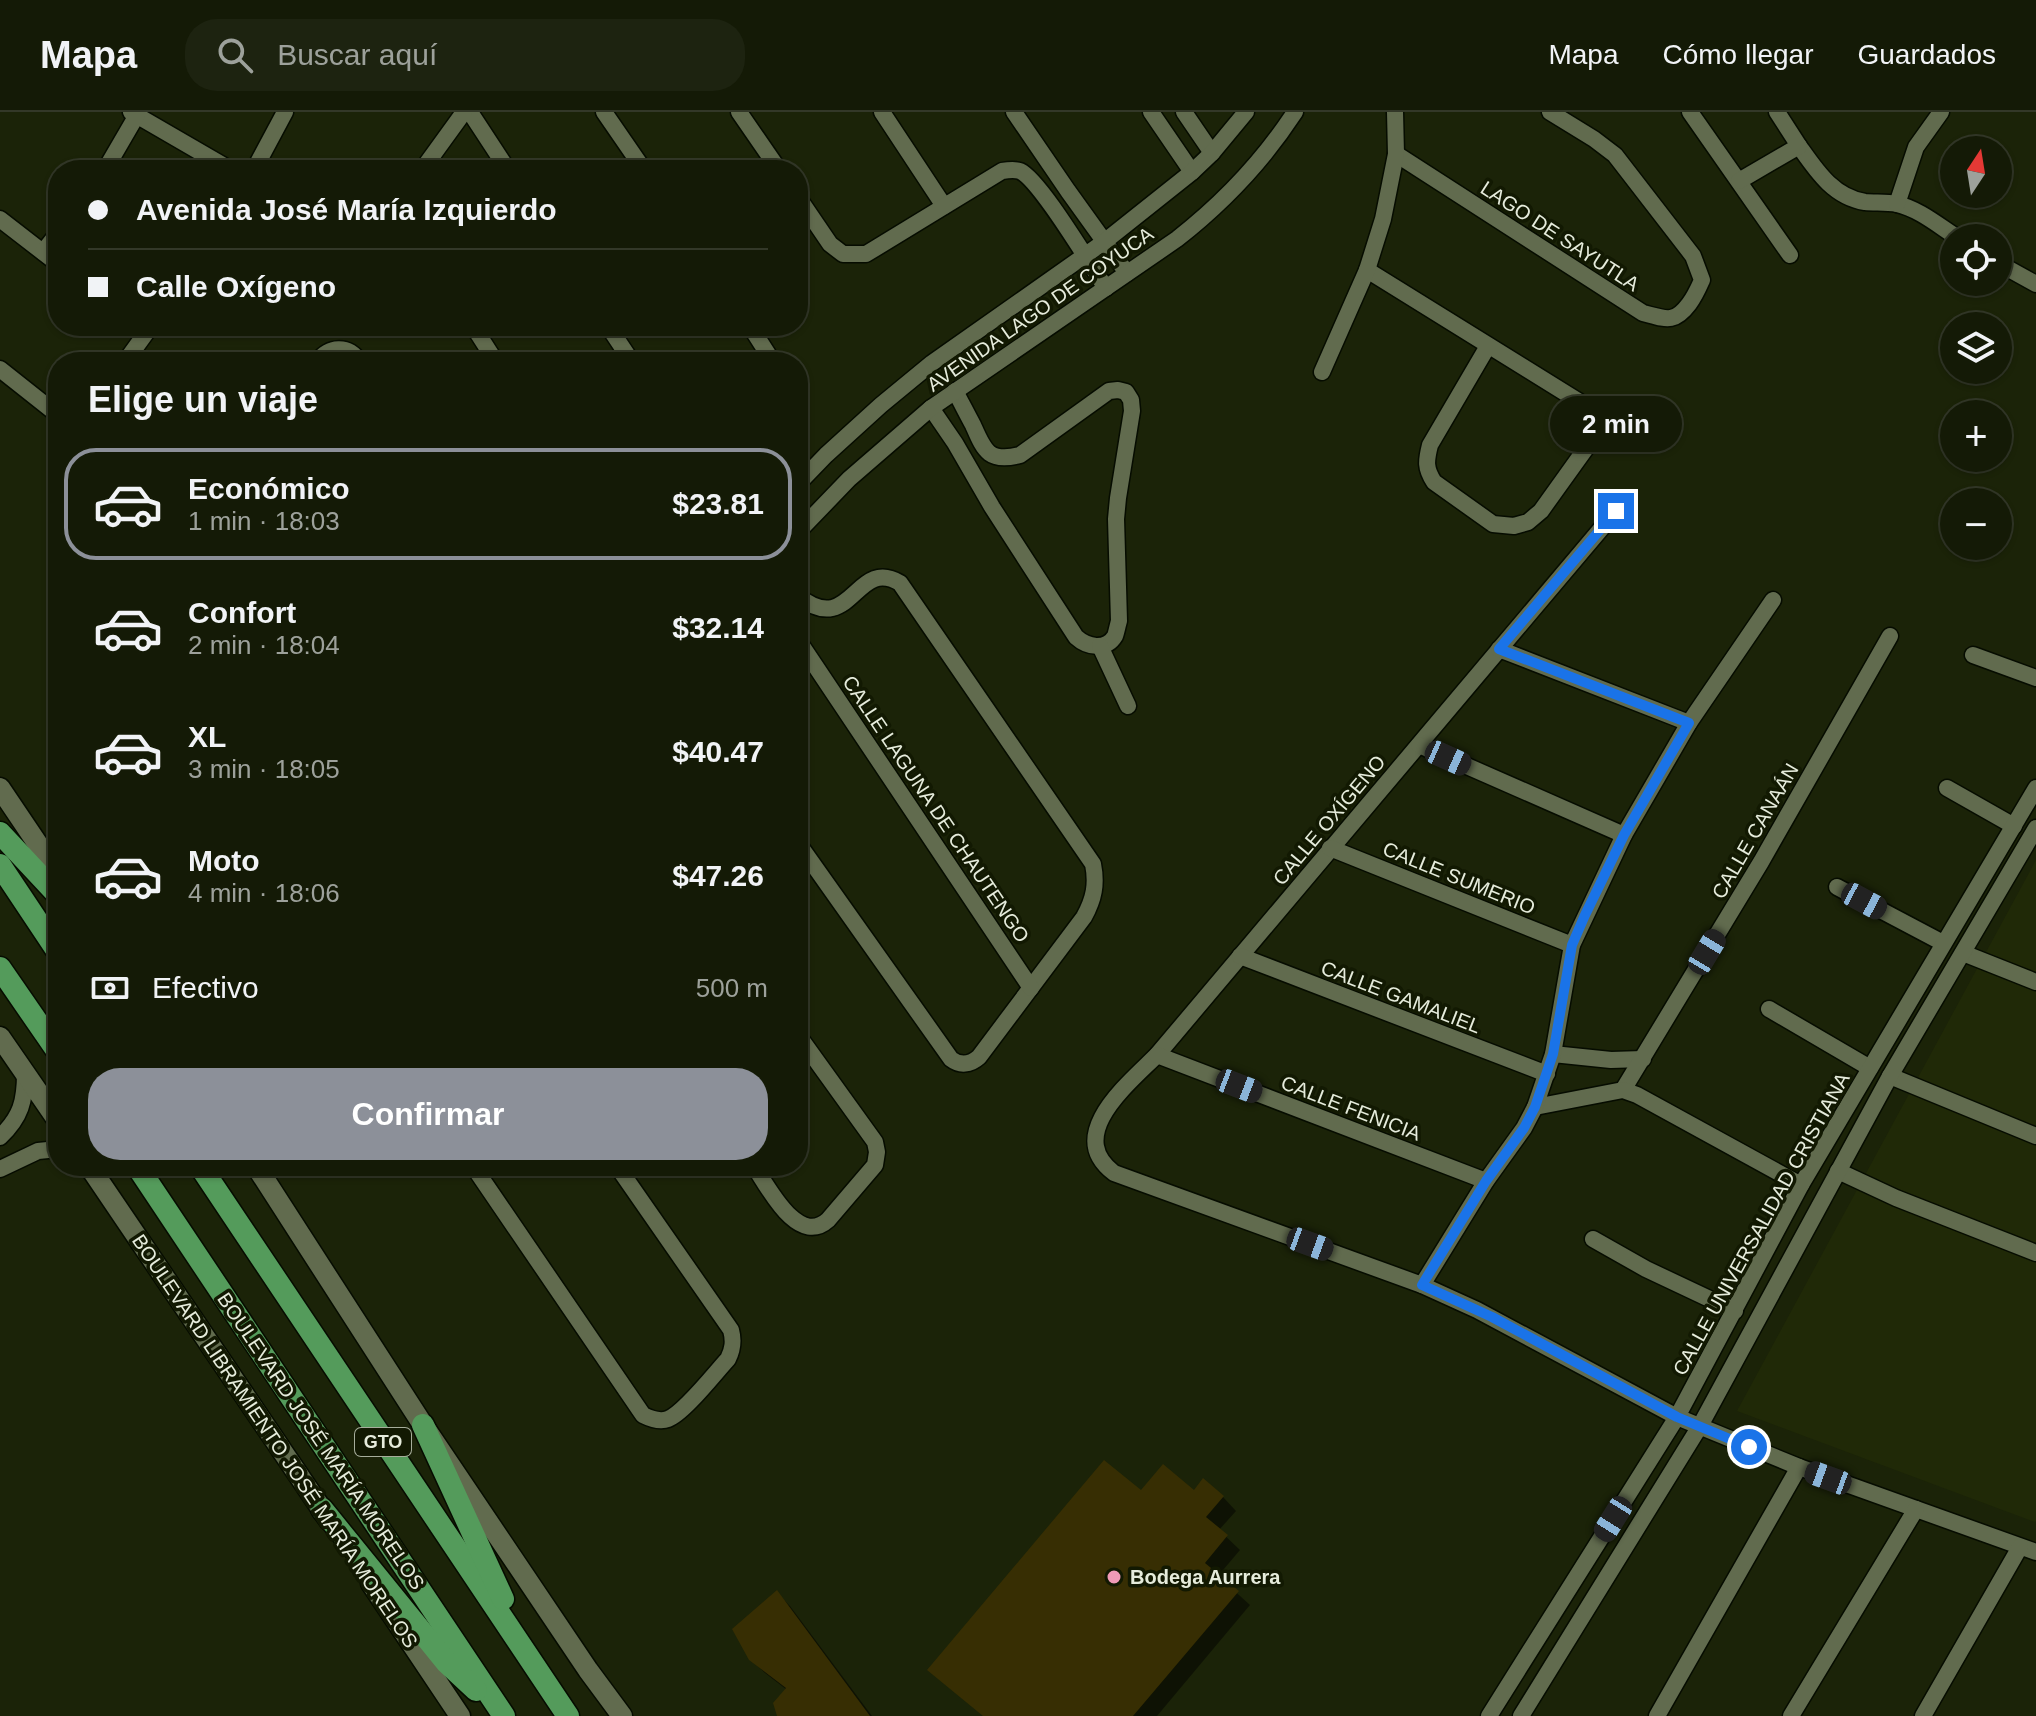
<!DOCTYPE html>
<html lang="es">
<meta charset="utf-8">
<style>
body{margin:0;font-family:Helvetica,sans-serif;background:#1d2310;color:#f1f3f6;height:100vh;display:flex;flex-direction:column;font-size:30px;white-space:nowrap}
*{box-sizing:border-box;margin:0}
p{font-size:26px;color:#9da19b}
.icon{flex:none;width:44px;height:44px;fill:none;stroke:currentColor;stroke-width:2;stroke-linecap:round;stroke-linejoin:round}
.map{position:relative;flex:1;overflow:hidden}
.side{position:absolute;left:48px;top:240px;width:760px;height:824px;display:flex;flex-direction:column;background:#141a06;border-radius:32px;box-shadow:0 2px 6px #0004,0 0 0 2px #333828}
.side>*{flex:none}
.hud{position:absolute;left:48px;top:48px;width:760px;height:176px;border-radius:32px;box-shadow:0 2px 6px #0004,0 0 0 2px #333828;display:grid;align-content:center;height:176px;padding:0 40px;background:#141a06}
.needle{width:52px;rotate:12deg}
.buttons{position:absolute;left:1940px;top:24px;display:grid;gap:16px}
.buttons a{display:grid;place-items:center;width:72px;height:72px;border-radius:50%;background:#141a06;box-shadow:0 2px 6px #0004,0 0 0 2px #333828;font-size:40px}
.end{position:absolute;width:36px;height:36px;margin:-18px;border:10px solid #1a73e8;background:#fff;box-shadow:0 0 0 4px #fff}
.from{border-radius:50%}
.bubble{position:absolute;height:56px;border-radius:28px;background:#141a06;box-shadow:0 2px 6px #0004,0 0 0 2px #333828;font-size:26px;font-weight:700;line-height:56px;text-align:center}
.car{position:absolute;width:24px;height:48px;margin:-24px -12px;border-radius:10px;box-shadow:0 0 6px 2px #0007;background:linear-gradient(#222 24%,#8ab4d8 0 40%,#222 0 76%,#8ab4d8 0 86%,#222 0)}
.hud b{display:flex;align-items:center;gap:28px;height:76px;font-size:30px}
.hud b+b{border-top:2px solid #333828}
.hud i{width:20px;height:20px;background:#f1f3f6}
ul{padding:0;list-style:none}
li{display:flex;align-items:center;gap:24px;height:112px;margin:0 16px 12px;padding:0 24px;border:4px solid transparent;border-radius:32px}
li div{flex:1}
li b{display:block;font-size:30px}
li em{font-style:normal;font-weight:700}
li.selected{border-color:#8c9099}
li>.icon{width:72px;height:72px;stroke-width:1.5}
h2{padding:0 40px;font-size:36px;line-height:96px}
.pay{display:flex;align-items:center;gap:20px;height:88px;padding:0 40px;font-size:30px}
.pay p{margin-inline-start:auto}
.button{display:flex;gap:16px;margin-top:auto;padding:16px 40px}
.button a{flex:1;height:92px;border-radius:32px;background:#8c9099;color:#fff;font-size:32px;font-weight:700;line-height:92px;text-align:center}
header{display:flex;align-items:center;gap:48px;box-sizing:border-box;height:112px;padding:0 40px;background:#141a06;border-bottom:2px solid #333828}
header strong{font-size:38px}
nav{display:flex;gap:44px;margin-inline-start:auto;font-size:28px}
.search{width:560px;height:72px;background:#1d2310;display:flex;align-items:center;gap:20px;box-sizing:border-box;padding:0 28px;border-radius:32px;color:#9da19b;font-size:30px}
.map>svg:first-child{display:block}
.built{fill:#202907}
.shadow{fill:#0007}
.building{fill:#372e03}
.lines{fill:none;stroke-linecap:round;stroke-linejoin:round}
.minor-casing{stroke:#060c00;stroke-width:19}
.tertiary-casing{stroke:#060c00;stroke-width:23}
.primary-casing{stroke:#060c00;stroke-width:25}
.minor{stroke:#616b4e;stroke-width:16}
.tertiary{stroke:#616b4e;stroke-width:20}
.primary{stroke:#549b5b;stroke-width:22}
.route{stroke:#1a73e8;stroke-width:10}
.poi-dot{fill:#f09ab7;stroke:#121902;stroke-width:3}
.labels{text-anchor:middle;stroke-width:7;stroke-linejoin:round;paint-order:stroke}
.shield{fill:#121902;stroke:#a6ad9b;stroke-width:2}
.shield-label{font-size:18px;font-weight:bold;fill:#e6ecdc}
.street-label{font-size:20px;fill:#e6ecdc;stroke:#121902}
.poi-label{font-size:20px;font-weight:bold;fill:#e6ecdc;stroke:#121902;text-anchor:start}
</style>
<header>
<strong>Mapa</strong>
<div class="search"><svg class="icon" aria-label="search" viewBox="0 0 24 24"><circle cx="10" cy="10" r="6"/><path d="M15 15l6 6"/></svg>Buscar aquí</div>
<nav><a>Mapa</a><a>Cómo llegar</a><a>Guardados</a></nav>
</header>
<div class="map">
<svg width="2036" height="1604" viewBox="0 0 2036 1604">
<rect width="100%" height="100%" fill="#1b2308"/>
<path class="built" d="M2036,748V1409L2035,1410L1737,1299Z"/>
<g class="shadow">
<path d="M1141,1381H1194L1223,1385L1236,1399L1219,1418L1240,1438L1218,1464L1250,1493L1157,1604H983Z"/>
<path d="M777,1481L790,1494L872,1604H779L787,1578L765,1561L750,1547Z"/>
</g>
<g class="building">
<path d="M1104,1348L1141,1378L1163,1352L1194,1378L1203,1366L1224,1384L1206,1405L1228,1423L1205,1451L1239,1479L1133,1604H983L927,1558Z"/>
<path d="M777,1478L870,1604H777L773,1591L786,1576L749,1548L732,1517Z"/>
</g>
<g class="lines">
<g class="minor-casing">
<g id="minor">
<path d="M131,0L231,58"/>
<path d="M470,0L508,58"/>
<path d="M604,0L644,58"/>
<path d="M739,0L779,58"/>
<path d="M882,0L944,94"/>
<path d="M1014,0L1068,79L1127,161"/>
<path d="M1151,0L1192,60"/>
<path d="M1184,0L1212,41"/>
<path d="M1690,0L1790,143"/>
<path d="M1799,34C1816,58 1833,85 1865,90C1875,91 1886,90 1897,92C1919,97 1939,114 1958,126"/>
<path d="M1396,42L1643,201C1666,207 1674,212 1689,192C1695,184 1698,177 1702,168L1693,144L1615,43L1594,27L1550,0"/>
<path d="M105,58L137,3"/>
<path d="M254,58L285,0"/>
<path d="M422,58L464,0"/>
<path d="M1739,69L1799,34L1777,0"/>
<path d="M798,85L830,132L843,142H866L1002,59C1008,58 1014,57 1020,59C1040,68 1090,153 1106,176"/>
<path d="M1897,92L1916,35L1941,0"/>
<path d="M0,107L58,152"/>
<path d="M43,140L58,121"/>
<path d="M1998,151L2036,172"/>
<path d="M1367,158L1583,292L1592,301L1593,317L1589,332L1541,399L1528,410L1514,414L1493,412L1434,370C1425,356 1426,349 1430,333L1488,234"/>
<path d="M473,214L496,250"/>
<path d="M608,214L632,250"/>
<path d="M750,214L773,250"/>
<path d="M125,250L151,214"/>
<path d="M317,250C329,234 348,232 360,250"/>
<path d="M0,257L58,303"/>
<path d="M1322,260L1367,158L1383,107L1396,42L1395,0"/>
<path d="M931,296L955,331L992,395L1076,525C1087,535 1106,539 1115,524C1116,522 1118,512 1119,509L1116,407L1118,386L1132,299L1131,288L1126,280L1118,278L1109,279L1020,343C988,351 984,338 973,313C967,302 961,290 955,279"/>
<path d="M798,372L826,343L881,293L932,251L1104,130L1192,60L1212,41L1246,0"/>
<path d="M1616,399L1157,943C1128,972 1064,1023 1114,1061L1422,1173L1477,1198L1677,1305L1799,1355L2036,1440"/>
<path d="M798,420L849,367L931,296L1177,127C1223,91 1263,49 1295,0"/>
<path d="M798,484C852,527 855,444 900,471L1093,752C1097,772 1094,787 1084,805L979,945C970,953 960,954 951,947L798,731"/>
<path d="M798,528L1031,876"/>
<path d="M1100,534L1128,594"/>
<path d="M1499,537L1689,611"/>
<path d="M1973,543L2036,566"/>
<path d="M1419,633L1624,723"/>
<path d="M1947,676L2014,714"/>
<path d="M1330,736L1572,833"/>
<path d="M1837,775L1943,831"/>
<path d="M1963,841L2036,870"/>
<path d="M1240,844L1547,962"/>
<path d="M1769,897L1870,956"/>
<path d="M1553,942L1611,948L1643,947"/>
<path d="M1157,943L1486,1069"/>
<path d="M1890,964L2036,1024"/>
<path d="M1623,978L1761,750L1890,524"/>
<path d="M1535,995L1623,978L1637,983L1801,1073"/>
<path d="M0,1025C21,1005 25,989 25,961"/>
<path d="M473,1054L643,1303C651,1307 660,1310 668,1307C684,1301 715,1261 728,1247C733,1237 734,1229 731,1218L617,1054"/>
<path d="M754,1054C768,1075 798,1135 828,1108L875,1053L877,1040L875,1030L798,923"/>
<path d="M0,1057L38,1039L58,1037"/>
<path d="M1838,1059L1896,1086L2036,1141"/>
<path d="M1593,1127L1646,1157L1735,1199"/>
<path d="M1422,1173L1486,1069L1524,1016L1535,995L1553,942L1572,833L1624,723L1689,611L1773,488"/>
<path d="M1489,1604L1677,1305L1801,1073L2036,676"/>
<path d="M1521,1604L1700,1314L1890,964L2036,716"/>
<path d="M1657,1604L1799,1355"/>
<path d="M1791,1604L1916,1397"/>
<path d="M1923,1604L2020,1435"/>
</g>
</g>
<g class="tertiary-casing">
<g id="tertiary">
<path d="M0,676L58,762"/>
<path d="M0,925L58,1009"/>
<path d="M89,1054L329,1408"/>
<path d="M256,1054L423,1313L588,1558L622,1604"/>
<path d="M371,1471L460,1604"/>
</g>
</g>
<g class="primary-casing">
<g id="primary">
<path d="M0,721L58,783"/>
<path d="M0,753L58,840"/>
<path d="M0,856L58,940"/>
<path d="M137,1054L504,1604"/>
<path d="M200,1054L568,1604"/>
<path d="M423,1313L503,1487"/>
<path d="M322,1397L447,1551L476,1578"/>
</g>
</g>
<use href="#minor" class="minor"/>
<use href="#tertiary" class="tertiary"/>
<use href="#primary" class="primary"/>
</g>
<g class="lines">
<path class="route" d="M1616,399L1499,537L1689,611L1624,723L1585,803L1572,833L1553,942L1535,995L1524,1016L1486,1069L1422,1173L1492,1205L1677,1305L1749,1335"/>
</g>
<circle class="poi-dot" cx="1114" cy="1465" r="8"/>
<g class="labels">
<rect class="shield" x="355" y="1316" width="56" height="28" rx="6"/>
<g class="shield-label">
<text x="383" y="1336">GTO</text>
</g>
<g class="street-label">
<text transform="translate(1560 124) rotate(33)" y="7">LAGO DE SAYUTLA</text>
<text transform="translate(1040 197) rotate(-35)" y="7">AVENIDA LAGO DE COYUCA</text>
<text transform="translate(936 697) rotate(56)" y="7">CALLE LAGUNA DE CHAUTENGO</text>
<text transform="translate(1329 708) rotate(-50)" y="7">CALLE OXÍGENO</text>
<text transform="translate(1755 719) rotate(-60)" y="7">CALLE CANAÁN</text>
<text transform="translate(1459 766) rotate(22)" y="7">CALLE SUMERIO</text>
<text transform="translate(1401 885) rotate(21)" y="7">CALLE GAMALIEL</text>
<text transform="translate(1351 996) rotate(21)" y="7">CALLE FENICIA</text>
<text transform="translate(1761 1112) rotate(-61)" y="7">CALLE UNIVERSALIDAD CRISTIANA</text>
<text transform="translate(275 1329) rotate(56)" y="7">BOULEVARD LIBRAMIENTO JOSÉ MARÍA MORELOS</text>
<text transform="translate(321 1329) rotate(56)" y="7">BOULEVARD JOSÉ MARÍA MORELOS</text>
</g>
<g class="poi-label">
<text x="1130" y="1472">Bodega Aurrera</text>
</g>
</g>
</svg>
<div class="buttons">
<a><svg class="needle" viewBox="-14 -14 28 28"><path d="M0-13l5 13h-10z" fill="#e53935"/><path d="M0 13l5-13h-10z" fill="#9da19b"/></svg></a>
<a><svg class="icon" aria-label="locate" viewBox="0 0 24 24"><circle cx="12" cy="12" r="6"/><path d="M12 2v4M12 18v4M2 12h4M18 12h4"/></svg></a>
<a><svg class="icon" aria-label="layers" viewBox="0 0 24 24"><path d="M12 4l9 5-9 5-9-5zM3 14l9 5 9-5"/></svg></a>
<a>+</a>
<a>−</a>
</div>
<i class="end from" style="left:1749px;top:1335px"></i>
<i class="end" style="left:1616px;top:399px"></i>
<div class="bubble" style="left:1550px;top:284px;width:132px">2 min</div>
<i class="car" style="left:1448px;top:646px;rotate:114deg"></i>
<i class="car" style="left:1864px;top:789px;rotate:118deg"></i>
<i class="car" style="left:1707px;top:840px;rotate:31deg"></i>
<i class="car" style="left:1239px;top:974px;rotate:111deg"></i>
<i class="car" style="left:1310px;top:1132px;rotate:110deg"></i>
<i class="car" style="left:1828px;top:1366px;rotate:290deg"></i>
<i class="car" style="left:1613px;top:1407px;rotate:212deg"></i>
<div class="hud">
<b><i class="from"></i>Avenida José María Izquierdo</b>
<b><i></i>Calle Oxígeno</b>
</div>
<section class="side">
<h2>Elige un viaje</h2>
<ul>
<li class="selected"><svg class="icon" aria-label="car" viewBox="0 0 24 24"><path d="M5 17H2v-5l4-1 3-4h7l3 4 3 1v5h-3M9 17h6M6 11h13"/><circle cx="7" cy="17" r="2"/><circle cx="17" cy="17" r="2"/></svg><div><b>Económico</b><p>1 min · 18:03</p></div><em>$23.81</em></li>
<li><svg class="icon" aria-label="car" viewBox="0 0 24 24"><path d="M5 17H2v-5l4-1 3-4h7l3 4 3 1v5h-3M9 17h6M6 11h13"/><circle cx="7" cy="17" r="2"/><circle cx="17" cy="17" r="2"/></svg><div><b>Confort</b><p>2 min · 18:04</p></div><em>$32.14</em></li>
<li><svg class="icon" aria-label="car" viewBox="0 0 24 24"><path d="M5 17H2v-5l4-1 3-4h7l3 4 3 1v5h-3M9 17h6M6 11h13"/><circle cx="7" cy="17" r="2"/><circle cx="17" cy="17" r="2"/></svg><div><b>XL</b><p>3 min · 18:05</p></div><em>$40.47</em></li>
<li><svg class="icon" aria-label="car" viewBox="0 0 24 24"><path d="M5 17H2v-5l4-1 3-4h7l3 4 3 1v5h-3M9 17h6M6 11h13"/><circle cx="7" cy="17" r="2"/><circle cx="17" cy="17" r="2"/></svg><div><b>Moto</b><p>4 min · 18:06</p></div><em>$47.26</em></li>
</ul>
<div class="pay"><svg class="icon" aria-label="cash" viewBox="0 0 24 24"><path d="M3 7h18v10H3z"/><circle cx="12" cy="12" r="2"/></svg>Efectivo<p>500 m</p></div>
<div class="button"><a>Confirmar</a></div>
</section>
</div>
